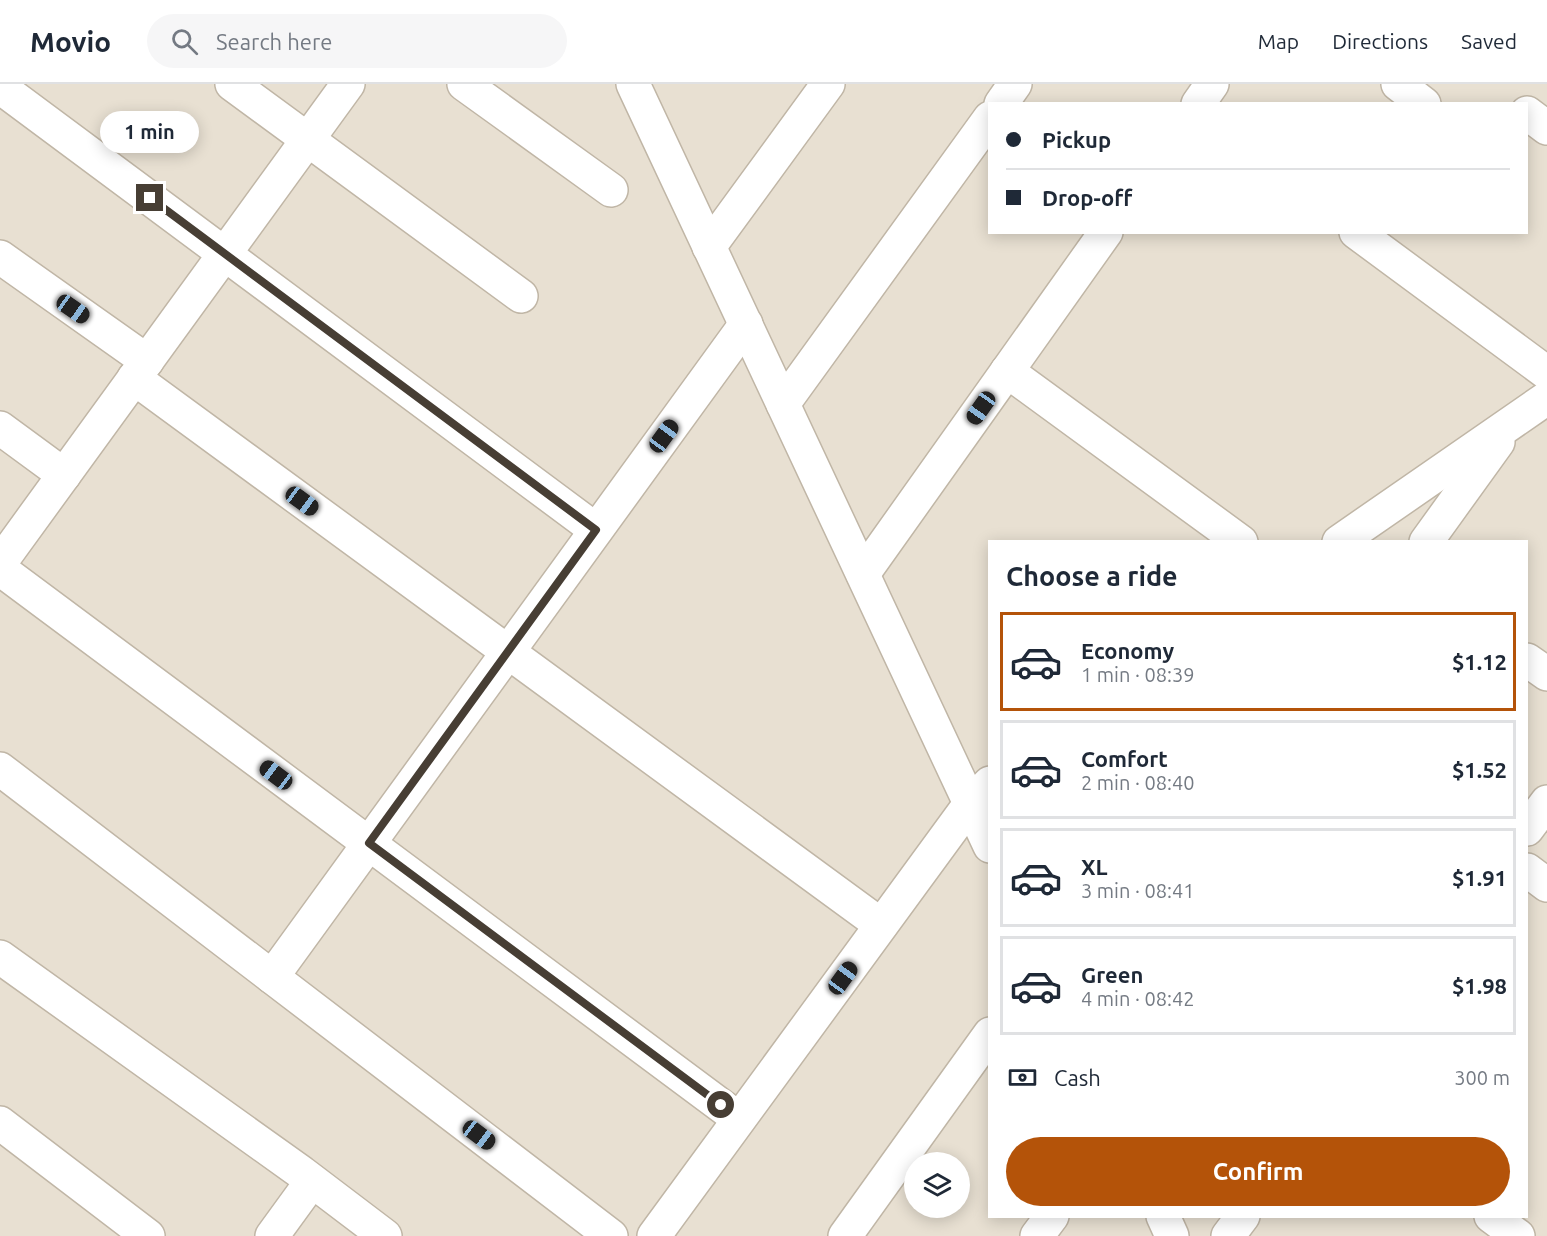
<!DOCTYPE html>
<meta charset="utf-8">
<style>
body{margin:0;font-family:Ubuntu,sans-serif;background:#f6f6f7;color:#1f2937;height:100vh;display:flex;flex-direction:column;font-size:22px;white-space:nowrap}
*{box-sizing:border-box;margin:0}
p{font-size:20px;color:#747a83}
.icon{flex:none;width:33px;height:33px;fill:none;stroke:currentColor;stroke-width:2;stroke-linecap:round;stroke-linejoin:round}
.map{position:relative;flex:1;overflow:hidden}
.drawer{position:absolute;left:988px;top:456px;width:540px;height:678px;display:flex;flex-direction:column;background:#fff;border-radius:0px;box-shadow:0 3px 15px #0003}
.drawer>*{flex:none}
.banner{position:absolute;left:988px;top:18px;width:540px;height:132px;border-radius:0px;box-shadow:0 3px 15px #0003;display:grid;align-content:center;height:132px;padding:0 18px;background:#fff}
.controls{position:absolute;left:904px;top:1068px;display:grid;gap:12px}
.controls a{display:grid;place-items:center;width:66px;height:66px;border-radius:50%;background:#fff;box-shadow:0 3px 15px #0003;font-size:30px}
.end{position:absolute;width:27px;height:27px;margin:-14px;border:8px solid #473e34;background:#fff;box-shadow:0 0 0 3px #fff}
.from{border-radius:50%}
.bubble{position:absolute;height:42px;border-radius:21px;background:#fff;box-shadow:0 3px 15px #0003;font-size:20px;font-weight:700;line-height:42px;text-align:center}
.car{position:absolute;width:18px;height:36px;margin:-18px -9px;border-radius:8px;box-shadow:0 0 4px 2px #0007;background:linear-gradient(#222 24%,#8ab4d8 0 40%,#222 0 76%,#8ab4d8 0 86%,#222 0)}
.banner b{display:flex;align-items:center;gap:21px;height:57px;font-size:22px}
.banner b+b{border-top:2px solid #e0e1e3}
.banner i{width:15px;height:15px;background:#1f2937}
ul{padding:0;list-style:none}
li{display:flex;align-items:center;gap:18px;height:99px;margin:0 12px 9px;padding:0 6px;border:3px solid #e0e1e3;border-radius:0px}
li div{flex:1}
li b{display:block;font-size:22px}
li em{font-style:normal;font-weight:700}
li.active{border-color:#b45309}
li>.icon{width:54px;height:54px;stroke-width:1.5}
h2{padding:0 18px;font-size:27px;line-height:72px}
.pay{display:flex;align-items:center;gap:15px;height:66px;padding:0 18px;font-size:22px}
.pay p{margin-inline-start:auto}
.cta{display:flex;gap:12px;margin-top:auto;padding:12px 18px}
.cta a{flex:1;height:69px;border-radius:36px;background:#b45309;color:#fff;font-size:24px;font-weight:700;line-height:69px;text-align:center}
header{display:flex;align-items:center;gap:36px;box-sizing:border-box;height:84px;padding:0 30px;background:#fff;border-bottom:2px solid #e0e1e3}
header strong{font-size:28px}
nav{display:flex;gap:33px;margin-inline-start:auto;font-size:21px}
.search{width:420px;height:54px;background:#f6f6f7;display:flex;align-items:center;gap:15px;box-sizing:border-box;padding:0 21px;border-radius:33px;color:#747a83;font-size:22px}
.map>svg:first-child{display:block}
.residential{fill:#e8e0d2;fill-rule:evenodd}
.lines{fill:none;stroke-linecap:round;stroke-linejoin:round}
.minor-casing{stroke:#c0b6a6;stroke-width:36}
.minor{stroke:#fff;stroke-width:33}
.route{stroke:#473e34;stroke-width:8}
</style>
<header>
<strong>Movio</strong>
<div class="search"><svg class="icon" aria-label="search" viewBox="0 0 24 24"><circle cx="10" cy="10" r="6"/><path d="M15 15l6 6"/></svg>Search here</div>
<nav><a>Map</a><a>Directions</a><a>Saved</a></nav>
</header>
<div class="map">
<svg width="1547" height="1152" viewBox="0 0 1547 1152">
<rect width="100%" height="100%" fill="#f4eee5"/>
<path class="residential" d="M0,0H1547V1152H0ZM990,20H1527V148H990ZM990,458H1527V1132H990ZM915,1078H960V1124H915Z"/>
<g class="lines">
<g class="minor-casing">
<g id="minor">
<path d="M232,0L521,212"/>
<path d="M464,0L611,106"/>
<path d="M633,0L990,762"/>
<path d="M1398,0L1424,20"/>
<path d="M0,3L596,446"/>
<path d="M1001,20L1015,0"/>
<path d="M1198,20L1212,0"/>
<path d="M1527,29L1547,44"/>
<path d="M1356,148L1547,289"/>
<path d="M709,163L828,0"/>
<path d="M0,173L147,277"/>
<path d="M1007,287L1241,458"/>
<path d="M134,294L881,841"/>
<path d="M783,320L990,34"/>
<path d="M0,344L64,391"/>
<path d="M1339,458L1547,314"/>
<path d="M1426,458L1498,358"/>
<path d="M0,479L348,0"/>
<path d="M0,485L739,1035"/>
<path d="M863,490L1106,148"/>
<path d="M1527,576L1547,590"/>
<path d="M0,685L611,1152"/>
<path d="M1527,745L1547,718"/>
<path d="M1527,786L1547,801"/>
<path d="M0,873L302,1089L385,1152"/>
<path d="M272,893L746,240"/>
<path d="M0,1039L148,1152"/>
<path d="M1163,1132L1172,1152"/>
<path d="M1491,1132L1518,1152"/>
<path d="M272,1152L312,1097"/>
<path d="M654,1152L970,720L990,699"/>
<path d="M845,1152L990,950"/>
<path d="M1037,1152L1052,1132"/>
<path d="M1228,1152L1243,1132"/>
</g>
</g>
<use href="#minor" class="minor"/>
</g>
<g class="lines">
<path class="route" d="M150,114L596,446L369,759L721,1021"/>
</g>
</svg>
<div class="controls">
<a><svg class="icon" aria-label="layers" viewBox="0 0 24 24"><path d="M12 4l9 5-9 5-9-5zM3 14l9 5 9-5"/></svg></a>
</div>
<i class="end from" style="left:721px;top:1021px"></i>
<i class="end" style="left:150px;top:114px"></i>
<div class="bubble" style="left:100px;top:27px;width:99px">1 min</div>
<i class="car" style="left:73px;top:225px;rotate:125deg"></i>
<i class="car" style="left:981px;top:324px;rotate:215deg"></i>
<i class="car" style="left:664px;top:352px;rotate:36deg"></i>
<i class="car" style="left:302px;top:417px;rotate:126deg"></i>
<i class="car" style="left:276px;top:691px;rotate:307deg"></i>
<i class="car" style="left:843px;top:894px;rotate:36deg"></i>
<i class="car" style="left:479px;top:1051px;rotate:127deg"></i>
<div class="banner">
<b><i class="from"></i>Pickup</b>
<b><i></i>Drop-off</b>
</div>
<section class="drawer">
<h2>Choose a ride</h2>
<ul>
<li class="active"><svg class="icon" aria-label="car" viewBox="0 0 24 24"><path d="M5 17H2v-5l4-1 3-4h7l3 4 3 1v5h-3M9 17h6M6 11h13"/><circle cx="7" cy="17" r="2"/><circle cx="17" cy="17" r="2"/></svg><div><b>Economy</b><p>1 min · 08:39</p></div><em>$1.12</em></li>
<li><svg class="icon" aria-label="car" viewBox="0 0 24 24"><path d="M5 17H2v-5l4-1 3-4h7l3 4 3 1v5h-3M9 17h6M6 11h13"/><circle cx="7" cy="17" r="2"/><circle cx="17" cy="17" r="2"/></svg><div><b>Comfort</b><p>2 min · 08:40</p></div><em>$1.52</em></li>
<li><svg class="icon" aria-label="car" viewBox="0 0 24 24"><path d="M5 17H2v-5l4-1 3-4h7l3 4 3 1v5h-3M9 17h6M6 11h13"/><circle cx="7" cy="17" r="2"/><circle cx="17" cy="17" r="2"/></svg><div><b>XL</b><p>3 min · 08:41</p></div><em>$1.91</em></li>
<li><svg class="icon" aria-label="car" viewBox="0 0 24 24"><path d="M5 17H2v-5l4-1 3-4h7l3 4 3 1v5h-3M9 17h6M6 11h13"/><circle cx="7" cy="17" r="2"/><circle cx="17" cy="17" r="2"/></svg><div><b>Green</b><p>4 min · 08:42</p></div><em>$1.98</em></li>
</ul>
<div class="pay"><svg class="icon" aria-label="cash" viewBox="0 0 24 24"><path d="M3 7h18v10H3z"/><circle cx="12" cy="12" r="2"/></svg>Cash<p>300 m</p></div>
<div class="cta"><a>Confirm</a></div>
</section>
</div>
